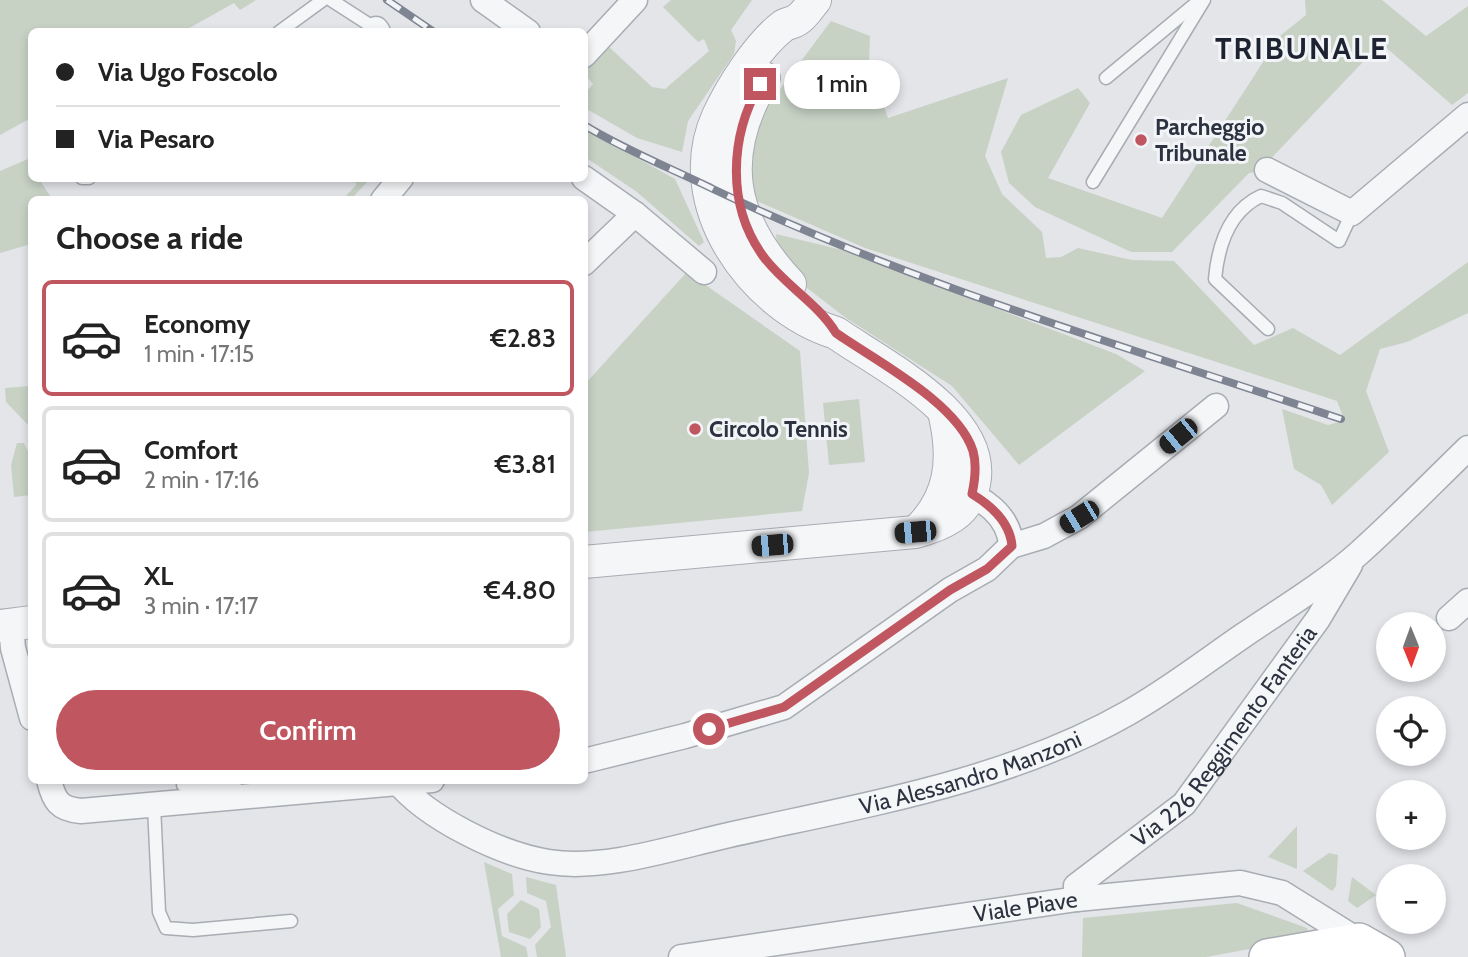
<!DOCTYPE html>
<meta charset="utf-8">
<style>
body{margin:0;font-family:Cabin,sans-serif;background:#f6f6f6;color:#222;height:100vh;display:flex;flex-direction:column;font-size:26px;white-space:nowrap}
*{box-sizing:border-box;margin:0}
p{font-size:23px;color:#767676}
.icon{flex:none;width:38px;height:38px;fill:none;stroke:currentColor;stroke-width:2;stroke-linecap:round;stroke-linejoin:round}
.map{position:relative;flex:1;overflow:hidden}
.side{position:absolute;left:28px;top:196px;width:560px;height:588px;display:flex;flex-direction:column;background:#fff;border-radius:10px;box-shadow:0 4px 10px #0003}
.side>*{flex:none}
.hud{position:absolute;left:28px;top:28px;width:560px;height:154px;border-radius:10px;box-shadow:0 4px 10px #0003;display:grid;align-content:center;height:154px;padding:0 28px;background:#fff}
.needle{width:46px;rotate:179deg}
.fabs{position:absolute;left:1376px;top:612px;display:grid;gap:14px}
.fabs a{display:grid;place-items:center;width:70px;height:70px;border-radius:50%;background:#fff;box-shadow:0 4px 10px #0003;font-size:35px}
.end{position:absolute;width:32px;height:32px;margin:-16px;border:9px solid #c0565f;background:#fff;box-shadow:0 0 0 4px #fff}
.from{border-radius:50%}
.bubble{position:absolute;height:49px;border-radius:24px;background:#fff;box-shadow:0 4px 10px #0003;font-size:23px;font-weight:600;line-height:49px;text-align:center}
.car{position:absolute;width:21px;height:42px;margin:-21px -10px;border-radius:9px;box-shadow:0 0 5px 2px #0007;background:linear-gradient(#222 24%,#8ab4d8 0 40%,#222 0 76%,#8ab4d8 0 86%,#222 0)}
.hud b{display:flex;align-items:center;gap:24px;height:66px;font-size:26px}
.hud b+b{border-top:2px solid #e0e0e0}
.hud i{width:18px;height:18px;background:#222}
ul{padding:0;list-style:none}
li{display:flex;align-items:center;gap:21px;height:116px;margin:0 14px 10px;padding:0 14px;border:4px solid #e0e0e0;border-radius:10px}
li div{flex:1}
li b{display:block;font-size:26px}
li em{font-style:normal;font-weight:600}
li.on{border-color:#c0565f}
li>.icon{width:63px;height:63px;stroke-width:1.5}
h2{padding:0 28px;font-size:32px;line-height:84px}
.button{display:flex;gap:14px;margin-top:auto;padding:14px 28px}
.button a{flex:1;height:80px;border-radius:42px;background:#c0565f;color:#fff;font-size:28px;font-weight:600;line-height:80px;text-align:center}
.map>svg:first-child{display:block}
.green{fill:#c7d2c5}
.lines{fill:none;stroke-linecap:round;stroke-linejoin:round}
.service-casing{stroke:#a8acb3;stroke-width:15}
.minor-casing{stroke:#a8acb3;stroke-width:27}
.tertiary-casing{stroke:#a8acb3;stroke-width:34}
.secondary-casing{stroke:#a8acb3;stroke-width:38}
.service{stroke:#f5f6f8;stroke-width:12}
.minor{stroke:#f5f6f8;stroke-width:24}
.tertiary{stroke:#f5f6f8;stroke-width:32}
.secondary{stroke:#fff;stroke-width:35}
.rail-casing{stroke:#7e8491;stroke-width:8}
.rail{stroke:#f2f4f7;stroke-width:5;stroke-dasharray:16;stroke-linecap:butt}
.route{stroke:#c0565f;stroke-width:9}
.poi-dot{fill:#c0565f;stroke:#f2f4f7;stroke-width:2.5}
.labels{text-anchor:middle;stroke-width:6;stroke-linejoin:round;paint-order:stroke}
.poi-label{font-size:23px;font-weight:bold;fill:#2c323f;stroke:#f2f4f7;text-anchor:start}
.street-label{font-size:23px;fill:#2c323f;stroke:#f2f4f7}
.district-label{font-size:30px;font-weight:bold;letter-spacing:2px;fill:#1e2331;stroke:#f2f4f7}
</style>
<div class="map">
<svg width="1468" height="957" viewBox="0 0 1468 957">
<rect width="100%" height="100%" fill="#e3e5e9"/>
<g class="green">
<path d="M0,0H256L240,10L234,3L184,31L32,32L31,118L0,135Z"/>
<path d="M671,0H752L731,30L736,41L734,54L688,121L682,152L637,138L585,108L584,88L588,90L593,84L585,74V69L608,46L652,87L665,89L709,51L704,39L698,42L663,7Z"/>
<path d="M1305,0H1382L1426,36L1468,6V93L1452,105L1381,43L1258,172L1249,173L1172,252H1131L1035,207L1009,183L1001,152L1021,115L1078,88L1090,103L1048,178L1162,218L1280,36L1306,15Z"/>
<path d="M831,21L870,36L869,65L888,118L1008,78L985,156L1002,194L1042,232L1046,258L1061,257L1078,248L1132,260L1174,261L1254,345L1293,328L1340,355L1468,262V313L1407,342L1380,349L1366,391L1389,452L1332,505L1321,485L1294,469L1282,409L1328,425L1339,422L1342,414L1337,401L865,248L752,199L747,145L763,112Z"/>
<path d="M585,129L675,179L704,242L699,246L637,192L585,157Z"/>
<path d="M28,159L32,178L39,179L52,199L32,200L31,244L0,253V171Z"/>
<path d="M351,179H370L351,199H343L357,184Z"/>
<path d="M776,234L842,250L1116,354L1145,371L1019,465L952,386L846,318L807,288L778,260Z"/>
<path d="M687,272L800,351L809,473L802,511L585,532V384Z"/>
<path d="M31,386H32L31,428L6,402L5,388Z"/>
<path d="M859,399L865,462L829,465L823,403Z"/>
<path d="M17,443H24L31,458V495L14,497L11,465Z"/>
<path d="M1297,826V869L1268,857Z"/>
<path d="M1329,853L1338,855L1336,886L1332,891L1303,871Z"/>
<path d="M484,862L512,874L514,895L498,909L502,936L526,947L528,957H501Z"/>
<path d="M526,877L556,885L566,957H537L535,945L551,927L546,901L527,893Z"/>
<path d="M1352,877L1376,895L1357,908L1348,901Z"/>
<path d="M521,900L539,909L541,927L530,939L509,932L507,914Z"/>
<path d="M1237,903L1307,928L1310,938L1206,957H1082L1083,918Z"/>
</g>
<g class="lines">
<g class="service-casing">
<g id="service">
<path d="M331,0L376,29"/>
<path d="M279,32L323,0"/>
<path d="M1106,78L1200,0"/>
<path d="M82,178H89"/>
<path d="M1093,182L1204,0"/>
<path d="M1268,329L1215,279C1218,246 1229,211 1261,196L1282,203L1339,241L1352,213"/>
<path d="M183,785L237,780"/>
<path d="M154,806L159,912L166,928L193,930L291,921"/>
</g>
</g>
<g class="minor-casing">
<g id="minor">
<path d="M483,0L528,32"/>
<path d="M376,29L378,32"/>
<path d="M584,55L635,0"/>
<path d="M1267,170L1352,213L1468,115"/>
<path d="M584,178L635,214L704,272"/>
<path d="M383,200L401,178"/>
<path d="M584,263L635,214"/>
<path d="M955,489C982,496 1010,516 1011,546"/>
<path d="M1449,618L1468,601"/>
<path d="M11,624L13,648L32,718"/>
<path d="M584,761L685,736L784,707L950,590L987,569L1011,546L1044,536L1079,517L1216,406"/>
<path d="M49,780C54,801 59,809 81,811L432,780"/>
<path id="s1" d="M396,780C426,818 502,855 549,862C604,871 675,847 729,835C863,805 1007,782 1128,713C1169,690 1206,661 1244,635C1282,609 1324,584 1358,554C1396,520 1432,483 1468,448"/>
<path id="s2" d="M1077,899L1076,886L1184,804L1318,619L1350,565"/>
<path id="s3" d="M681,957L1077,899L1240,883L1282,893L1359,941"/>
</g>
</g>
<g class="tertiary-casing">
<g id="tertiary">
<path d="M764,78C718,156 729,219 790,284"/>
<path d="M917,531C951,498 955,461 945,416"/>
<path d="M584,562L915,532C942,525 968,514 974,484C988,417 882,365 836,333C752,307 678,203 718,116C731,88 758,45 783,26C787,23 793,23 797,20C804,16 810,6 815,0"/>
<path d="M0,626L32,622"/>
</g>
</g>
<g class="secondary-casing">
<path id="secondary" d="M1267,957L1359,941L1387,957"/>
</g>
<use href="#service" class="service"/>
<use href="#minor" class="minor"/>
<use href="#tertiary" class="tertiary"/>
<use href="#secondary" class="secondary"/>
<g class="rail-casing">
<g id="rail">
<path d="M387,0L434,32"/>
<path d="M584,125C625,150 670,168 713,189C914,285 1130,348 1341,419"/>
</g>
</g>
<use href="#rail" class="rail"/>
</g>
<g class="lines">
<path class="route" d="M709,729L784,707L950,590L987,569L1012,546C1010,522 992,506 972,494C975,480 977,465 973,451C958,403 876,361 836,333C817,302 784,285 763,256C726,205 730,136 760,84"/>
</g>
<g class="poi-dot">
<circle cx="1141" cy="140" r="7"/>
<circle cx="695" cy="429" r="7"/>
</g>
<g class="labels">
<g class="poi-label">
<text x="1155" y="135">Parcheggio<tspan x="1155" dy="26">Tribunale</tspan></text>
<text x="709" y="437">Circolo Tennis</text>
</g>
<g class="street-label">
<text dy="8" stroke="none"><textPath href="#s2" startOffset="226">Via 226 Reggimento Fanteria</textPath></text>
<text dy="8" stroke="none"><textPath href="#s1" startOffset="609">Via Alessandro Manzoni</textPath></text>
<text dy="8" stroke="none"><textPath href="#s3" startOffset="348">Viale Piave</textPath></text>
</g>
<g class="district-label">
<text x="1302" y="59">TRIBUNALE</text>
</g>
</g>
</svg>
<div class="fabs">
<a><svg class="needle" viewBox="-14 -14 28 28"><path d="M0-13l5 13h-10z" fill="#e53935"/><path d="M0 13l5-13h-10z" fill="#767676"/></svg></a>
<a><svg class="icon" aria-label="locate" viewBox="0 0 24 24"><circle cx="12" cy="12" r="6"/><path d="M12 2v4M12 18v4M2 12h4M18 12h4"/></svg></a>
<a>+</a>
<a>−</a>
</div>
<i class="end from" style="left:709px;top:729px"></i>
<i class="end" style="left:760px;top:84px"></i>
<div class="bubble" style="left:784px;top:60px;width:116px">1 min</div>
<i class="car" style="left:1178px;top:436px;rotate:231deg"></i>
<i class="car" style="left:1079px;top:517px;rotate:239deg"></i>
<i class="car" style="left:915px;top:532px;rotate:265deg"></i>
<i class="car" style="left:772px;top:545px;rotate:265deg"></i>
<div class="hud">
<b><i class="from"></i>Via Ugo Foscolo</b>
<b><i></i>Via Pesaro</b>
</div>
<section class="side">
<h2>Choose a ride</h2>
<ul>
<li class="on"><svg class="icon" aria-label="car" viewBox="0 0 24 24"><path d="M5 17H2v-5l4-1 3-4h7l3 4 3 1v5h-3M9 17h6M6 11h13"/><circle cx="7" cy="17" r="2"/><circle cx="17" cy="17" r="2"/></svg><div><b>Economy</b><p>1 min · 17:15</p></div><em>€2.83</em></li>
<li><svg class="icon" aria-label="car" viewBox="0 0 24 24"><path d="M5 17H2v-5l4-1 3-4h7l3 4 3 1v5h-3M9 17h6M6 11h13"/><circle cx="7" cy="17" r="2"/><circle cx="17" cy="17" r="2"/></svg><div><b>Comfort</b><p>2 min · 17:16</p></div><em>€3.81</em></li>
<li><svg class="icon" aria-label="car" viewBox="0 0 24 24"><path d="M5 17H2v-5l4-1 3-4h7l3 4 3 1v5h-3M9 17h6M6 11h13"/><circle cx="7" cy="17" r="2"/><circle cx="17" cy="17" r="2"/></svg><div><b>XL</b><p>3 min · 17:17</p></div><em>€4.80</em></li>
</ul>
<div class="button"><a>Confirm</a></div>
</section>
</div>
